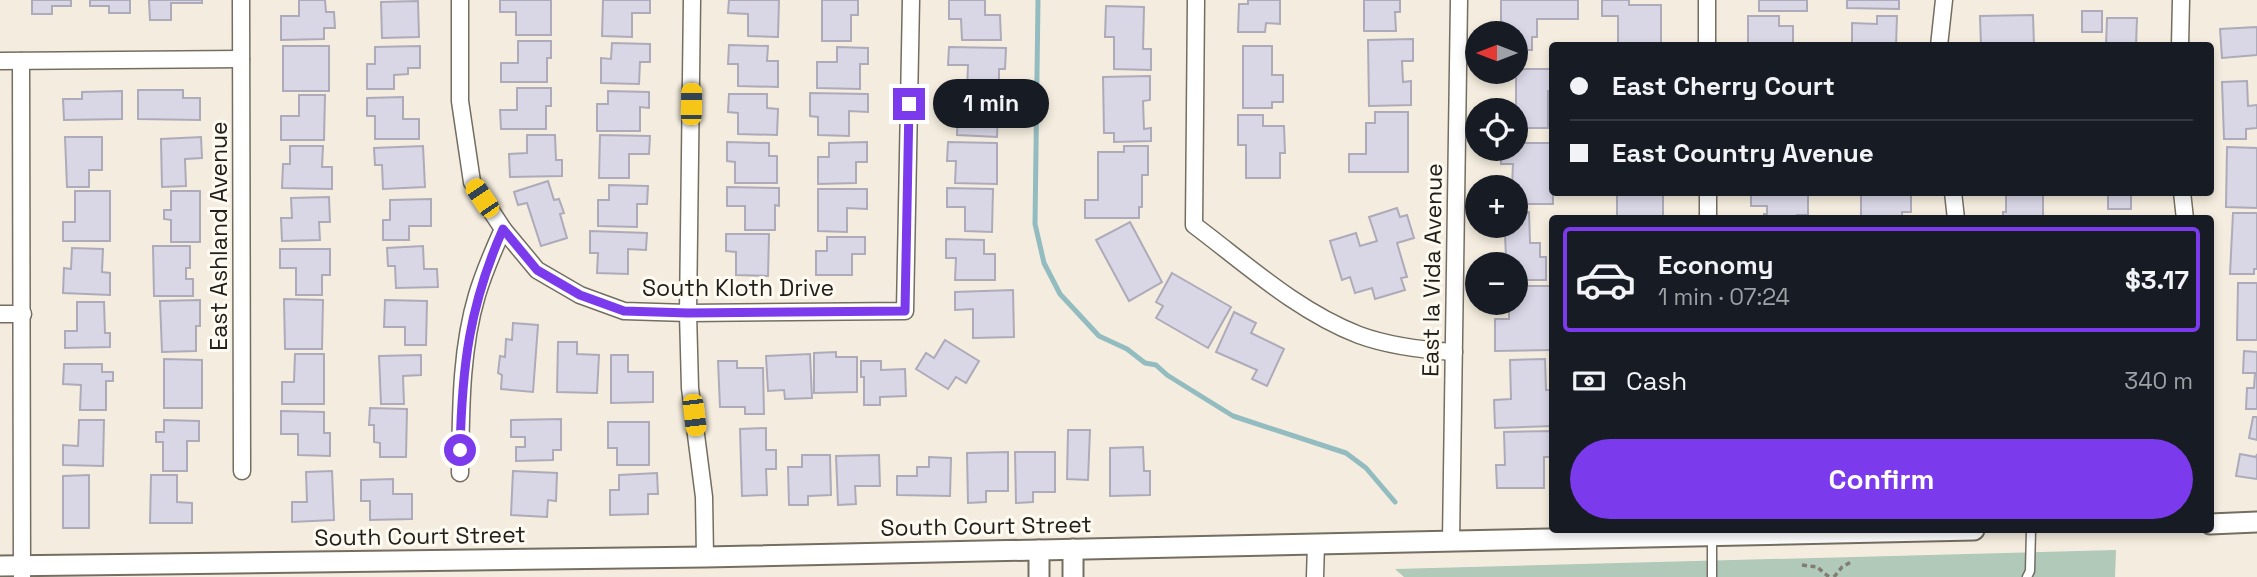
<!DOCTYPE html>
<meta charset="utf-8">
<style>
body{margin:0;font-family:"Space Grotesk",sans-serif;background:#242831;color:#f1f3f6;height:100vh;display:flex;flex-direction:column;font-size:26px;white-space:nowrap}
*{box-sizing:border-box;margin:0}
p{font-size:23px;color:#9ea1a6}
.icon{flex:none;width:38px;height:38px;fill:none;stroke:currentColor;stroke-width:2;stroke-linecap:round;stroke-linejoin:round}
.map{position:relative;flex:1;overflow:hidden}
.side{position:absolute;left:1549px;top:215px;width:665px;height:318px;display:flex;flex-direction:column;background:#171b24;border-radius:7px;box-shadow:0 4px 10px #0003}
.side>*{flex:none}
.top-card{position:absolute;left:1549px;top:42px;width:665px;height:154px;border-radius:7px;box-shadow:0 4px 10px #0003;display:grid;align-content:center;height:154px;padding:0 21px;background:#171b24}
.needle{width:46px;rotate:270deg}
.tools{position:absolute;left:1465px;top:21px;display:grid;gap:14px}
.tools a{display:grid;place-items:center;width:63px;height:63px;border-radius:50%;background:#171b24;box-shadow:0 4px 10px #0003;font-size:35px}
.end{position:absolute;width:32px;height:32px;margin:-16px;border:9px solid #7c3aed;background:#fff;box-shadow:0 0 0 4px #fff}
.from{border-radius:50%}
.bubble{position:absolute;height:49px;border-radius:24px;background:#171b24;box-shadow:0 4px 10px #0003;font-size:23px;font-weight:800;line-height:49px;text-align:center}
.car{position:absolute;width:21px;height:42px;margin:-21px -10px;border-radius:9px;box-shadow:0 0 5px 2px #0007;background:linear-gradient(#f5c518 24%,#345 0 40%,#f5c518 0 76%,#345 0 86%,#f5c518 0)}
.top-card b{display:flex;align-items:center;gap:24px;height:66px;font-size:26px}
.top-card b+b{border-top:2px solid #363941}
.top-card i{width:18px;height:18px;background:#f1f3f6}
ul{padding:12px 0 0;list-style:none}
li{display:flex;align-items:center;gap:21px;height:105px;margin:0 14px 10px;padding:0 7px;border:4px solid transparent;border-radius:7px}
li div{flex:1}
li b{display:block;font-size:26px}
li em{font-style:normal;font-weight:800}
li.current{border-color:#7c3aed}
li>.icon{width:63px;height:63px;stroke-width:1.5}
.pay{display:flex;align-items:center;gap:18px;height:77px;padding:0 21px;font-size:26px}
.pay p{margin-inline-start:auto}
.button{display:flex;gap:14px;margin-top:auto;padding:14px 21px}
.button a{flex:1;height:80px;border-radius:42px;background:#7c3aed;color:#fff;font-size:28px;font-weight:800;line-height:80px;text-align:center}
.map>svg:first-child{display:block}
.green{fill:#b0c9b8}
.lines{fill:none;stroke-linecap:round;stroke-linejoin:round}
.stream{stroke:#93bcc0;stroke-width:5}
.building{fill:#d9d7e6;stroke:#adabb9;stroke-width:2}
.service-casing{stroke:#746e61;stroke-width:11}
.minor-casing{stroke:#746e61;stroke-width:19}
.tertiary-casing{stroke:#746e61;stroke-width:23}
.path{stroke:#817d73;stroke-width:3.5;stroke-dasharray:5 3.5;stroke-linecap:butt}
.service{stroke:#fff;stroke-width:8}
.minor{stroke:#fff;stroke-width:16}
.tertiary{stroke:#fff;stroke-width:19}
.route{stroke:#7c3aed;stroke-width:9}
.labels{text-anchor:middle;stroke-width:6;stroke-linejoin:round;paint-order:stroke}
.street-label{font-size:23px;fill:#22201a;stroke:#fffbf2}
</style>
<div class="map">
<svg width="2257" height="577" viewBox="0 0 2257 577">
<rect width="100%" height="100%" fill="#f4eddf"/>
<path class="green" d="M2116,550L2115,577H1404L1395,569Z"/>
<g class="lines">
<path class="stream" d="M1038,0L1035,224L1044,263L1060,294L1099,336L1127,349L1145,363L1156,365L1167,375L1233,416L1346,453L1366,468L1395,502"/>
</g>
<g class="building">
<path d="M32,0H71V6H52V14H32Z"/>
<path d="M90,0H130V13H109V6H90Z"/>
<path d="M149,0H202V3H171V20H150Z"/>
<path d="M299,0H325L326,12H334L335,28H324V39L281,40V16H299Z"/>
<path d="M500,0H551V35H516V12H500Z"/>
<path d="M603,0H650V13H632V37L602,36Z"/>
<path d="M729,0H779L778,37L748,36V14L728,13Z"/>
<path d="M822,0H858V15H851V41H822Z"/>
<path d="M949,0H985V15H1000L1001,40H962L961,19H949Z"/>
<path d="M1248,0H1280V24L1266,23L1265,32H1238L1239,4H1248Z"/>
<path d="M1364,0H1400V12H1395L1396,31H1364Z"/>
<path d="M1501,0H1578V19H1537V37H1532V50H1516V33H1501Z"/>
<path d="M1602,0H1629V5H1661V46H1618V16H1602Z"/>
<rect x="1759" y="0" width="48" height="11"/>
<path d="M1847,0H1899V9L1847,8Z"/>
<path d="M418,1L419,37L382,38L381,2Z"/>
<path d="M1106,6L1144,7L1143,49H1151V70L1114,69V37H1105Z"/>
<rect x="2082" y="11" width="20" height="21"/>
<path d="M2033,15L2034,46H1981L1980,16Z"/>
<path d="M1748,16H1779V26H1793V46H1748Z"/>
<path d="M1877,16H1897L1896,46H1852V23L1877,24Z"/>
<path d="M2107,18H2137L2136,46H2106Z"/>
<path d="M2257,27V55L2222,58L2220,29Z"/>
<path d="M1413,39V61H1402L1403,82L1411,81V105L1369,106L1368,40Z"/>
<path d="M518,41H551V58H547V82H501V63H518Z"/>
<path d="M612,43L650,44V62H640L639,84L601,83V58L611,59Z"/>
<path d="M729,45L768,46L767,61H778V87L738,86V64H728Z"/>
<rect x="283" y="46" width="46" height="45"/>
<path d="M420,46V68H408V74L394,75V89H367V64H375V47Z"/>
<path d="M1243,46H1272V75H1283V102H1272V108H1243Z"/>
<path d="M837,47L868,48V64H860V89L817,88V62H837Z"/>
<path d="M949,47L1006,48L1005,69H999V91L967,90L968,65H948Z"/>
<path d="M1516,69H1552V91H1548V128H1516Z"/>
<path d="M1150,76V100L1143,101L1144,129L1151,128V141L1114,142V133H1104L1103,77Z"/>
<path d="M2247,81L2248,106L2257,105V128L2246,129V139H2224L2222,82Z"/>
<path d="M517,88H551V106H546V129H501L500,110H517Z"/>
<path d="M138,90H183V98H200V120L138,119Z"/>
<path d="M122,91V119L64,120L63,99H82V92Z"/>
<path d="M608,91L649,92V108L640,107V131H597V104H608Z"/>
<path d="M810,93L868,94V112L849,111V136L818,135V117L810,116Z"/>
<path d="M729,94H767V108L778,109L777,135L738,134V113L728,112Z"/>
<path d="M948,94L984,95L983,110H998L997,137L957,135L958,113H948Z"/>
<path d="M299,95H325L324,140H281V116H299Z"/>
<path d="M403,97V119H419V139H375V116H367V98Z"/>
<path d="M1375,112H1408V172H1349V154H1366V123H1375Z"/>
<path d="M1238,115H1263V126H1284L1285,153H1280V178H1246V145H1238Z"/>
<path d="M527,135H555L556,160H562V176L510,177L509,154L527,153Z"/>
<path d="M600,135L650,136L649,154H629V178H599Z"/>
<path d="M65,137H102V170H89V187H67Z"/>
<path d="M201,137L202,158L185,159L186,186L162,187L161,139Z"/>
<path d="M727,142L769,143V156H777V183H735V162L727,161Z"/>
<path d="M867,142V162H856V183L818,184V157H829V143Z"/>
<path d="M948,142L997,143V184L955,183L956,161H947Z"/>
<path d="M1516,143H1552L1553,204H1516V187H1512L1513,164H1501V149H1516Z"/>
<path d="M290,146H323L322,167H332V189L282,188L283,164H290Z"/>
<path d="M423,146L425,187L383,189L382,165H375L374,148Z"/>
<path d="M1124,146H1148V175H1142V207H1139V218H1085V200H1098V152H1124Z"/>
<path d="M2227,147L2257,148V208L2226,207Z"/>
<path d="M548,181L554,200L559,199L564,213L560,214L567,238L541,246L527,203L518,205L514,192Z"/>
<path d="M609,185L648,186L647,204H637V227L598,226V200H609Z"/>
<path d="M727,187L779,188V206L775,205V230H745V206H727Z"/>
<path d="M947,188L993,189L992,232L965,231V207H947Z"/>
<path d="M818,189H867V209L847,208V232L818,231Z"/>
<path d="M75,191H110V241H63V222H75Z"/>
<path d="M171,191H200V242H171V220L164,219V210H171Z"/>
<rect x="1617" y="192" width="46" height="27"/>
<path d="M1751,192L1808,194V215H1797V219H1764V214H1767V206H1751Z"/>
<path d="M1868,192L1911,193V212H1902V219H1861V194H1868Z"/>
<path d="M2006,192H2043V219H2003V212H2006Z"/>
<path d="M2131,192V209H2108V193L2103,192Z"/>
<path d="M329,197L330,222H319L320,240L282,241L281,218H292L291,198Z"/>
<path d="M431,199V226H409V240H383V220H390V200Z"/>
<path d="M1397,208L1400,217L1407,215L1414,238L1397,243L1407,277L1401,278L1405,290L1375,299L1372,288L1355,293L1350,277L1342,280L1330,241L1356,233L1360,246L1377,241L1369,217Z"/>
<path d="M1529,212L1530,243H1540V257H1546V280H1516V264H1504V258H1506L1505,234H1497V226H1516V213Z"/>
<path d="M2233,213H2257V269H2254V274H2230Z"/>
<path d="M2148,216V219H2105V217Z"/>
<path d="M1130,222L1162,282L1129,301L1096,240Z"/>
<path d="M590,231L647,233L646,250L628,249V274L597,273L598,253H590Z"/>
<path d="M726,234H769L768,276L736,275V252L726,251Z"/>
<path d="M827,237H865V254H852V275H816V251H827Z"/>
<path d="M946,239L984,240V254H995V280H955L956,258H946Z"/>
<path d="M153,246H190V268H186V279H193V296H154Z"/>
<path d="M423,246L424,269H437L438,287L396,288L395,266H388L387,248Z"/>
<path d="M72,248L103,249L102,272L110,273V295L63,293L64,268L71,269Z"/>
<path d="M280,249H330V275H322V295H296V268H280Z"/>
<path d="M1172,273L1231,307L1208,348L1156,318L1163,306L1156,302Z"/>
<path d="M2238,283H2257V340H2237Z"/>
<path d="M1516,286H1552V350L1495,351V319H1509V303H1516Z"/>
<path d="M1013,290L1014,337L973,338V309L955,310V292Z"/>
<path d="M284,299L323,300L322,349H285Z"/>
<path d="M200,300V326H196V351L162,352L160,301Z"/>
<path d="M385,300L427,301L426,345H405V327H384Z"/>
<path d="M77,302H104L105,333H110V347L65,348V331H77Z"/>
<path d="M1234,312L1256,323L1251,333L1284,349L1267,386L1252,379L1257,370L1216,352Z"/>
<path d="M513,323L538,325L533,392L501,389L502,375L498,373L500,356L505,357L506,339L512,340Z"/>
<path d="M945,340L979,361L966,383L956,377L948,389L916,369L926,353L934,358Z"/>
<path d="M558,342H577V354L599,355L597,393L557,392Z"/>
<path d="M2244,351L2257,352V409H2246L2247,388H2254L2255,373H2243Z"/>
<path d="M836,352V357H857V392L814,393V353Z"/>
<path d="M295,354H324V404H282V382H294Z"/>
<path d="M810,354L812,398L785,399L784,390L768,391L766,356Z"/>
<path d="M421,355V375L403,376L404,404H381L379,356Z"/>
<path d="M611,355H628V372H653V402L611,403Z"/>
<path d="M164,359L202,360V408H164Z"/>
<path d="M1545,359L1546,390H1552V426L1495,428L1494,400L1511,399L1510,360Z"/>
<path d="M718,361H737V368H763L764,414H745V407H720Z"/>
<path d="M861,361H881V370L905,369L906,396L880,397V405H864V377H861Z"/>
<path d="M64,364H102V372H113V381H106V410H80L81,385L63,384Z"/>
<path d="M370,408L407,409L406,457H380V443L374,442V425H369Z"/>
<path d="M281,411L324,412V433H330V456L298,455V434H281Z"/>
<path d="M2253,417H2257V440L2249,438Z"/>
<path d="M561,419V450H553V460L516,461V447H525V437H511V420Z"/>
<path d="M79,420H104L103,466L63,465V445L78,446Z"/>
<path d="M164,420L199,421V441H187V471H163V442H156V432H164Z"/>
<path d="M608,422H649V465H617V448H608Z"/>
<path d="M766,428V450H776V469H766L767,495L742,496L740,429Z"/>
<path d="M1068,430H1090L1088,480L1067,479Z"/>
<path d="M1552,431V457H1544V488H1497L1496,465H1505L1504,432Z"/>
<path d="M1143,447L1144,471H1150V495L1110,496V448Z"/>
<path d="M1008,452V491H986V502L968,503L967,453Z"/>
<path d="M1015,452H1055V492H1033V502L1016,503Z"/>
<path d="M2240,454L2256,457L2257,454V479L2236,476Z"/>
<path d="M802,455H830L831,495L808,496V505H789L788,467H802Z"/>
<path d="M879,455L880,486H855L856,504L838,505L836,456Z"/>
<path d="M929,457L951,458L950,496L897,495V476H917V467H929Z"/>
<path d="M332,471L334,520L292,522V502H307L306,472Z"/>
<path d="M513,471L557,473L556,501L548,500L547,517L511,515Z"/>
<path d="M657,473L658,494H648V514L610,515V490H619V475Z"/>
<path d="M89,475V528H63V476Z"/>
<path d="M151,475H177V502L192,503V523H150Z"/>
<path d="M393,479V494H412V519L370,520V501H361V480Z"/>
</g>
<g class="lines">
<g class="service-casing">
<g id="service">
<path d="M1712,577V537"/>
<path d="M2027,577L2030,571L2031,530"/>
</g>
</g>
<g class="minor-casing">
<g id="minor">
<path d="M241,0L242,471"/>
<path d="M460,0V101L472,182L503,229L537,270L580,295L624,311L688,313L905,311L911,0"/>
<path d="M692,0L688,313L690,388L704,497L705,557"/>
<path d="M1196,0L1194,225C1246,264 1297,311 1359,335C1389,346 1422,350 1454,352"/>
<path d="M1707,0V46"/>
<path d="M1939,46L1944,0"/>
<path d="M2180,46L2181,0"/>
<path d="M0,61L241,59"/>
<path d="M21,61L22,577"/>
<path d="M1708,192V219"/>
<path d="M1953,192L1956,219"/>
<path d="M2182,192L2185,219"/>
<path d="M0,314H23"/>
<path d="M460,473C461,414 460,352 477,295C484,272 493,251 503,229"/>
<path d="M1451,541L1459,0"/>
<path d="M1315,577L1316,544"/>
</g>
</g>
<g class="tertiary-casing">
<g id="tertiary">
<path d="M2210,524L2257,522"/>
<path d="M0,566L705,557L1974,530"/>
<path d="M1039,577V550"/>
<path d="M1073,577V549"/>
</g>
</g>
<g class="path">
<path d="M1802,565L1817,567L1829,577"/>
<path d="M1834,577L1842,567L1851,562"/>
</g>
<use href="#service" class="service"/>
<use href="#minor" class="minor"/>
<use href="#tertiary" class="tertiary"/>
</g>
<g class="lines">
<path class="route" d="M460,450C462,367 469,306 503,229L537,270L580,295L624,311L688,313L905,311L909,104"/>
</g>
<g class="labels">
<g class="street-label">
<text transform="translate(219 236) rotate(-90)" y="8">East Ashland Avenue</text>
<text transform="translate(1432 270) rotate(-89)" y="8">East la Vida Avenue</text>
<text x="738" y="296">South Kloth Drive</text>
<text transform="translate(986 526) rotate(-1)" y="8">South Court Street</text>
<text transform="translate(420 536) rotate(-1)" y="8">South Court Street</text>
</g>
</g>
</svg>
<div class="tools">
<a><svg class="needle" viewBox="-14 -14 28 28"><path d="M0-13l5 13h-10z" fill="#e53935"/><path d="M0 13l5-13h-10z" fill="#9ea1a6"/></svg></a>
<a><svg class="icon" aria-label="locate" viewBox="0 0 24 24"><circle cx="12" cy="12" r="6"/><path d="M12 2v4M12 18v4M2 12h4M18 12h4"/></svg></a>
<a>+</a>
<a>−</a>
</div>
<i class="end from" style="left:460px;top:450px"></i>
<i class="end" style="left:909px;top:104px"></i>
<div class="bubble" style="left:933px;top:79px;width:116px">1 min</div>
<i class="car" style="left:691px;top:104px;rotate:1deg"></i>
<i class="car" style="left:482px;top:198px;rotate:326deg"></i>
<i class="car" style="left:694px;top:415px;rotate:173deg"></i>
<div class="top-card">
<b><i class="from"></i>East Cherry Court</b>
<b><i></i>East Country Avenue</b>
</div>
<section class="side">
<ul>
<li class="current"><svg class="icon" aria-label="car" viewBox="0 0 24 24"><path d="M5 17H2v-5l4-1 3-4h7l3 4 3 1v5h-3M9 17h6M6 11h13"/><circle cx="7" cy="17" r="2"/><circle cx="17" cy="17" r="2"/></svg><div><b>Economy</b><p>1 min · 07:24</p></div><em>$3.17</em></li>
</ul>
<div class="pay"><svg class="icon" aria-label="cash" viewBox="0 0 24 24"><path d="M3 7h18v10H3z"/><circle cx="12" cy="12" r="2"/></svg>Cash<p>340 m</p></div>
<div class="button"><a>Confirm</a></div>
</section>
</div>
